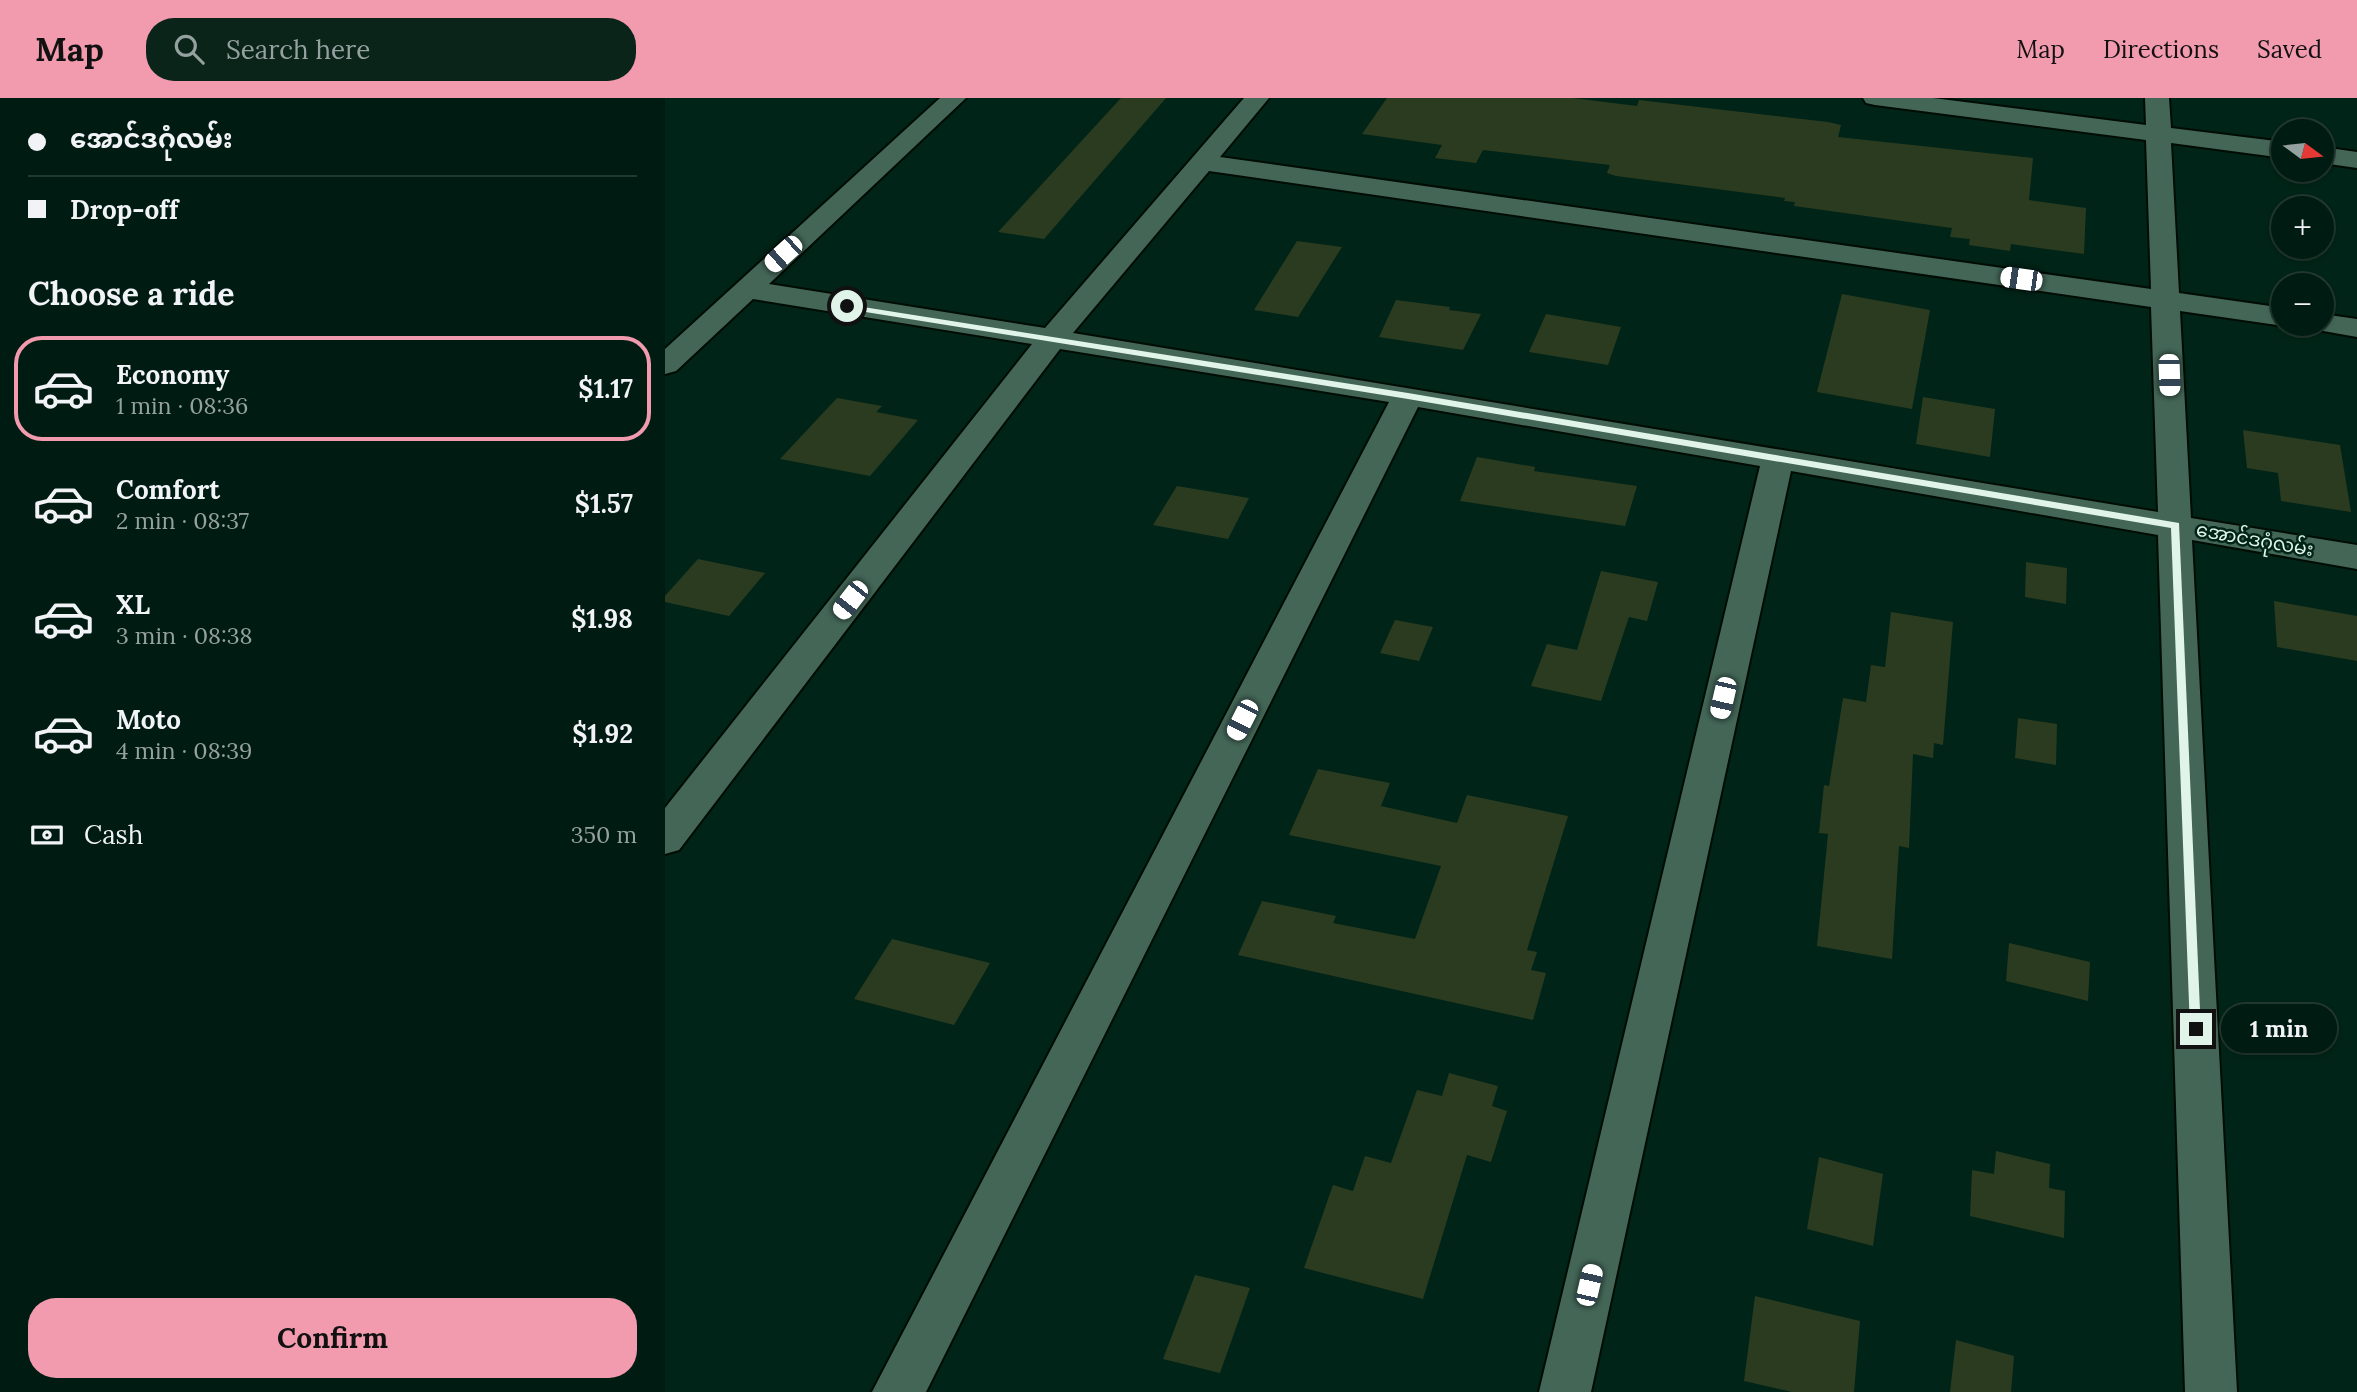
<!DOCTYPE html>
<meta charset="utf-8">
<style>
body{margin:0;font-family:Lora,"Noto Sans Myanmar",serif;background:#0a241a;color:#f1f3f6;height:100vh;display:flex;flex-direction:column;font-size:26px;white-space:nowrap}
*{box-sizing:border-box;margin:0}
p{font-size:23px;color:#95a19f}
.icon{flex:none;width:38px;height:38px;fill:none;stroke:currentColor;stroke-width:2;stroke-linecap:round;stroke-linejoin:round}
.map{position:relative;flex:1;overflow:hidden}
.drawer{display:flex;flex-direction:column;background:#001b11;width:665px}
.drawer>*{flex:none}
.hud{display:grid;align-content:center;height:154px;padding:0 28px;background:#001b11}
.needle{width:46px;rotate:105deg}
.fabs{position:absolute;left:1606px;top:21px;display:grid;gap:14px}
.fabs a{display:grid;place-items:center;width:63px;height:63px;border-radius:50%;background:#001b11;box-shadow:0 2px 5px #0004,0 0 0 2px #223931;font-size:35px}
.end{position:absolute;width:32px;height:32px;margin:-16px;border:9px solid #e0f4ea;background:#111;box-shadow:0 0 0 4px #111}
.from{border-radius:50%}
.bubble{position:absolute;height:49px;border-radius:24px;background:#001b11;box-shadow:0 2px 5px #0004,0 0 0 2px #223931;font-size:23px;font-weight:700;line-height:49px;text-align:center}
.car{position:absolute;width:21px;height:42px;margin:-21px -10px;border-radius:9px;box-shadow:0 0 5px 2px #0007;background:linear-gradient(#fff 24%,#345 0 40%,#fff 0 76%,#345 0 86%,#fff 0)}
.hud b{display:flex;align-items:center;gap:24px;height:66px;font-size:26px}
.hud b+b{border-top:2px solid #223931}
.hud i{width:18px;height:18px;background:#f1f3f6}
ul{padding:0;list-style:none}
li{display:flex;align-items:center;gap:21px;height:105px;margin:0 14px 10px;padding:0 14px;border:4px solid transparent;border-radius:28px}
li div{flex:1}
li b{display:block;font-size:26px}
li em{font-style:normal;font-weight:700}
li.current{border-color:#f29aae}
li>.icon{width:63px;height:63px;stroke-width:1.5}
h2{padding:0 28px;font-size:32px;line-height:84px}
.pay{display:flex;align-items:center;gap:18px;height:77px;padding:0 28px;font-size:26px}
.pay p{margin-inline-start:auto}
.action{display:flex;gap:14px;margin-top:auto;padding:14px 28px}
.action a{flex:1;height:80px;border-radius:28px;background:#f29aae;color:#111;font-size:28px;font-weight:700;line-height:80px;text-align:center}
header{display:flex;align-items:center;gap:42px;box-sizing:border-box;height:98px;padding:0 35px;background:#f29aae;color:#111}
header strong{font-size:33px}
nav{display:flex;gap:38px;margin-inline-start:auto;font-size:24px}
.search{width:490px;height:63px;background:#0a241a;display:flex;align-items:center;gap:18px;box-sizing:border-box;padding:0 24px;border-radius:28px;color:#95a19f;font-size:26px}
main{display:flex;flex:1;min-height:0}
.map>svg:first-child{display:block}
.building{fill:#2b3b20}
.lines{fill:none;stroke-linecap:round;stroke-linejoin:round}
.street-casing{stroke:#000c04;stroke-width:4}
.street{fill:#436657;fill-rule:evenodd}
.route{fill:#e0f4ea}
.labels{text-anchor:middle;stroke-width:5;stroke-linejoin:round;paint-order:stroke}
.street-label{font-size:19px;fill:#e0f4ea;stroke:#002417}
</style>
<header>
<strong>Map</strong>
<div class="search"><svg class="icon" aria-label="search" viewBox="0 0 24 24"><circle cx="10" cy="10" r="6"/><path d="M15 15l6 6"/></svg>Search here</div>
<nav><a>Map</a><a>Directions</a><a>Saved</a></nav>
</header>
<main>
<section class="drawer">
<div class="hud">
<b><i class="from"></i>အောင်ဒဂုံလမ်း</b>
<b><i></i>Drop-off</b>
</div>
<h2>Choose a ride</h2>
<ul>
<li class="current"><svg class="icon" aria-label="car" viewBox="0 0 24 24"><path d="M5 17H2v-5l4-1 3-4h7l3 4 3 1v5h-3M9 17h6M6 11h13"/><circle cx="7" cy="17" r="2"/><circle cx="17" cy="17" r="2"/></svg><div><b>Economy</b><p>1 min · 08:36</p></div><em>$1.17</em></li>
<li><svg class="icon" aria-label="car" viewBox="0 0 24 24"><path d="M5 17H2v-5l4-1 3-4h7l3 4 3 1v5h-3M9 17h6M6 11h13"/><circle cx="7" cy="17" r="2"/><circle cx="17" cy="17" r="2"/></svg><div><b>Comfort</b><p>2 min · 08:37</p></div><em>$1.57</em></li>
<li><svg class="icon" aria-label="car" viewBox="0 0 24 24"><path d="M5 17H2v-5l4-1 3-4h7l3 4 3 1v5h-3M9 17h6M6 11h13"/><circle cx="7" cy="17" r="2"/><circle cx="17" cy="17" r="2"/></svg><div><b>XL</b><p>3 min · 08:38</p></div><em>$1.98</em></li>
<li><svg class="icon" aria-label="car" viewBox="0 0 24 24"><path d="M5 17H2v-5l4-1 3-4h7l3 4 3 1v5h-3M9 17h6M6 11h13"/><circle cx="7" cy="17" r="2"/><circle cx="17" cy="17" r="2"/></svg><div><b>Moto</b><p>4 min · 08:39</p></div><em>$1.92</em></li>
</ul>
<div class="pay"><svg class="icon" aria-label="cash" viewBox="0 0 24 24"><path d="M3 7h18v10H3z"/><circle cx="12" cy="12" r="2"/></svg>Cash<p>350 m</p></div>
<div class="action"><a>Confirm</a></div>
</section>
<div class="map">
<svg width="1692" height="1294" viewBox="0 0 1692 1294">
<rect width="100%" height="100%" fill="#002417"/>
<g class="building">
<path d="M456,0H501L379,141L333,134Z"/>
<path d="M722,0H908L972,8L974,2L1163,24L1176,27L1173,39L1368,60L1364,102L1421,110L1419,156L1346,146L1345,153L1304,147L1305,141L1285,139L1287,130L1129,108L1130,104L1119,103L1120,100L951,78L942,75L945,67L818,52L811,65L770,60L777,47L697,36Z"/>
<path d="M632,143L677,149L633,219L589,212Z"/>
<path d="M1177,196L1265,212L1247,311L1152,294Z"/>
<path d="M731,202L785,209L784,212L816,216L798,252L714,239Z"/>
<path d="M881,216L956,229L943,267L864,254Z"/>
<path d="M1258,299L1330,311L1325,359L1251,346Z"/>
<path d="M172,300L217,308L211,314L253,322L205,378L115,361Z"/>
<path d="M1578,332L1675,347L1686,414L1616,403L1613,375L1582,370Z"/>
<path d="M812,359L870,369L869,373L972,388L960,428L795,403Z"/>
<path d="M512,388L584,400L563,441L488,427Z"/>
<path d="M33,461L100,475L64,518L0,504V498Z"/>
<path d="M1361,464L1402,470L1401,506L1360,499Z"/>
<path d="M936,473L993,484L982,523L964,519L936,603L866,588L882,546L912,552Z"/>
<path d="M1609,503L1692,518V563L1612,549Z"/>
<path d="M1226,514L1288,524L1278,647L1269,645L1268,660L1248,656L1244,750L1234,748L1227,861L1152,848L1163,736L1154,735L1159,687L1164,688L1178,600L1201,604L1206,567L1220,569Z"/>
<path d="M730,522L768,529L754,563L715,555Z"/>
<path d="M1353,620L1392,626L1391,667L1350,660Z"/>
<path d="M653,671L725,685L716,708L792,725L802,697L903,718L862,852L872,854L866,872L881,875L868,922L573,857L597,803L671,818L668,825L750,841L776,768L624,737Z"/>
<path d="M227,841L325,865L289,927L189,901Z"/>
<path d="M1344,845L1425,864L1423,903L1341,883Z"/>
<path d="M784,975L833,988L827,1008L842,1013L826,1064L802,1057L758,1201L639,1170L668,1087L688,1093L700,1058L726,1065L752,992L777,998Z"/>
<path d="M1331,1053L1385,1066L1384,1090L1400,1093L1399,1140L1305,1118L1307,1072L1329,1076Z"/>
<path d="M1154,1059L1218,1076L1208,1148L1142,1131Z"/>
<path d="M530,1177L585,1190L555,1275L498,1261Z"/>
<path d="M1090,1198L1195,1223L1189,1294H1127L1079,1283Z"/>
<path d="M1291,1242L1349,1258L1346,1294H1285Z"/>
</g>
<g class="lines">
<g class="street-casing">
<g id="street">
<path d="M275,0H301L104,186L380,230L579,0H604L555,59L1486,191L1481,42L1210,7L1201,5L1198,0H1268L1481,27L1480,0H1504L1506,30L1619,44V60L1506,45L1514,195L1619,210V226H1627L1619,228L1515,213L1526,420L1692,447V471L1527,442L1572,1294H1520L1493,437L1126,373L926,1294H874L1095,368L753,309L261,1294H207L724,304L395,251L14,752L0,756V710L367,246L88,201L11,273L0,276V251ZM544,73L1486,209L1493,414L408,235Z"/>
<path d="M1657,49L1692,54V70L1657,65Z"/>
<path d="M1657,216L1692,221V239L1647,231L1643,226H1657Z"/>
</g>
</g>
<use href="#street" class="street"/>
</g>
<path class="route" d="M179,206L743,295L1514,425L1536,935L1531,937L1525,931L1506,430L743,301L182,211Z"/>
<g class="labels">
<g class="street-label">
<text transform="translate(1590 441) rotate(10)" y="7">အောင်ဒဂုံလမ်း</text>
</g>
</g>
</svg>
<div class="fabs">
<a><svg class="needle" viewBox="-14 -14 28 28"><path d="M0-13l5 13h-10z" fill="#e53935"/><path d="M0 13l5-13h-10z" fill="#95a19f"/></svg></a>
<a>+</a>
<a>−</a>
</div>
<i class="end from" style="left:182px;top:208px"></i>
<i class="end" style="left:1531px;top:931px"></i>
<div class="bubble" style="left:1556px;top:906px;width:116px">1 min</div>
<i class="car" style="left:118px;top:156px;rotate:228deg"></i>
<i class="car" style="left:1356px;top:181px;rotate:278deg"></i>
<i class="car" style="left:1504px;top:277px;rotate:178deg"></i>
<i class="car" style="left:185px;top:502px;rotate:218deg"></i>
<i class="car" style="left:1058px;top:600px;rotate:193deg"></i>
<i class="car" style="left:577px;top:622px;rotate:207deg"></i>
<i class="car" style="left:924px;top:1187px;rotate:13deg"></i>
</div>
</main>
